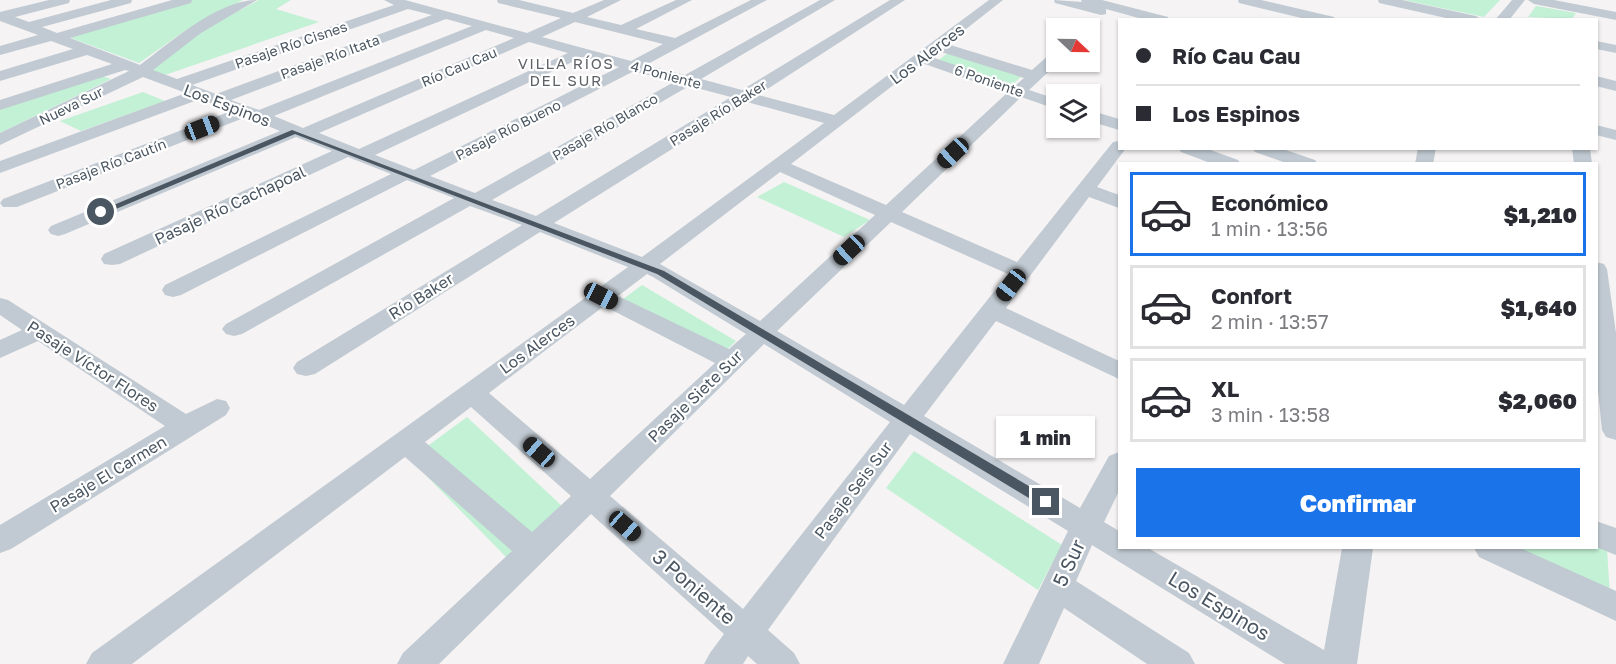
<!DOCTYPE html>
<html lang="es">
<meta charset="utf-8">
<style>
body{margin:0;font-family:"Golos Text",sans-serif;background:#f7f7f7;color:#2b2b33;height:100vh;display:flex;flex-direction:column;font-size:22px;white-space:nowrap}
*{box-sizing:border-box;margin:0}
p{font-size:20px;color:#7c7c81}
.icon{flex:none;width:33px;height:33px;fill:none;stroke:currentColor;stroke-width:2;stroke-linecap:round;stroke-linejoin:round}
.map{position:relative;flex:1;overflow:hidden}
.side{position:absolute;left:1118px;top:162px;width:480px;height:387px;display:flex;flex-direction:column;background:#fff;border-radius:0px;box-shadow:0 2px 4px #0004}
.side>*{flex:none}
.top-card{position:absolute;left:1118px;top:18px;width:480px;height:132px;border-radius:0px;box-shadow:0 2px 4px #0004;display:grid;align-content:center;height:132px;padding:0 18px;background:#fff}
.needle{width:39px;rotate:112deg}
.controls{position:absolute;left:1046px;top:18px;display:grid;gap:12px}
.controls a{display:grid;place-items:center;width:54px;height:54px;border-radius:0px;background:#fff;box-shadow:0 2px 4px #0004;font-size:30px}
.end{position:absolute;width:27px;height:27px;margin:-14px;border:8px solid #4a5661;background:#fff;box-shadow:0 0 0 3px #fff}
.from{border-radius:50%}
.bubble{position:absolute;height:42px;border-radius:0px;background:#fff;box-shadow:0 2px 4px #0004;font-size:20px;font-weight:800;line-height:42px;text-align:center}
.car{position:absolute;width:18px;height:36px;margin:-18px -9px;border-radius:8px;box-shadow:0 0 4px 2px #0007;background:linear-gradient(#222 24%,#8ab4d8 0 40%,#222 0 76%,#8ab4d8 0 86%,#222 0)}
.top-card b{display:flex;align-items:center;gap:21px;height:57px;font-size:22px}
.top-card b+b{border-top:2px solid #e1e1e2}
.top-card i{width:15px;height:15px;background:#2b2b33}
ul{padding:10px 0 0;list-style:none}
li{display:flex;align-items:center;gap:18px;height:84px;margin:0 12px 9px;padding:0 6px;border:3px solid #e1e1e2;border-radius:0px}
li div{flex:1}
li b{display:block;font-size:22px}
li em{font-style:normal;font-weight:800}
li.selected{border-color:#1a73e8}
li>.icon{width:54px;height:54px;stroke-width:1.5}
.cta{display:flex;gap:12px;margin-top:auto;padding:12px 18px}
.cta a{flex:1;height:69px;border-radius:0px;background:#1a73e8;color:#fff;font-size:24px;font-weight:800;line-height:69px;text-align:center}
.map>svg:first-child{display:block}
.green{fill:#c3f1d5}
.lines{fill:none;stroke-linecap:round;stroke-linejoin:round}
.minor{fill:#c1cad2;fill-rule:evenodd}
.route{fill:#4a5661}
.labels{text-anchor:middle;stroke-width:4.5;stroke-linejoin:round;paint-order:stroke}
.far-street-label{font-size:14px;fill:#4a5661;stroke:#fff}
.far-neighbourhood-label{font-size:15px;letter-spacing:1.5px;fill:#5f6368;stroke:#fff}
.street-label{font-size:16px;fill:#4a5661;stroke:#fff}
.near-street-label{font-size:20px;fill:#4a5661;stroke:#fff}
</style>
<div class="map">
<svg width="1616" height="664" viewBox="0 0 1616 664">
<rect width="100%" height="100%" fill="#f5f3f3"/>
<g class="green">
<path d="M193,0H243L183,32L139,63L68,37Z"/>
<path d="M259,0H291L276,9L319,22L159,77L149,71L203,30Z"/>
<path d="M1404,0H1500L1484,17Z"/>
<path d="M1536,6H1537L1576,13L1572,19L1528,17Z"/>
<path d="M951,51L1024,74L1012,85L937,61Z"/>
<path d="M99,75L111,79L0,133V108Z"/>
<path d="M143,92L165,101L81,131L60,121Z"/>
<path d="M784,182L870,220L844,237L757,197Z"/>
<path d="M642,285L736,341L714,362L611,308Z"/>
<path d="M467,417L563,507L507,558L410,459Z"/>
<path d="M914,451L1062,545L1038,590L886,488Z"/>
<path d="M1596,544L1607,549L1610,596L1509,548H1596Z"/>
</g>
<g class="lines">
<g class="minor">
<path d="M49,0H70L69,3L15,17L29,22L111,0H132L131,3L42,27L57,33L172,0H192L191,3L70,38L140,65C171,42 218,0 257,0L201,33L153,70L177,79L394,5L384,0H405L527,33L561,18L498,3L497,0H519L573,13L604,0H621L587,17L621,25L676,0H692L636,29L675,38L751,0H767L646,65L685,75L820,0H835L701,79L742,90L890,0H905L758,95L834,115L989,0H1003L947,44L1032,70L1051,53L1056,52V62H1059L1029,90L1056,99V109L1021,97L902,212L1017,262L1113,142L1119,141V148H1126L1097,187L1119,195V208L1089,197L1006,308L1119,361V379L996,321L924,416L1080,508L1109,456L1119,452V491L1104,522L1119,531V548H1148L1324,650L1342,548H1373L1357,664H1285L1092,545L1076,581L1189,653L1195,664H1147L1064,608L1039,664H1003L1068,531L910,434L768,630L794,653L800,664H757L748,656L743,664H704L710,653L724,634L591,514L439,664H397L403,653L512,551L405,457L132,664H86L92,653L628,267L540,232L315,374L306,376L297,374L293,368L297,362L522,225L470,206L242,334L234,336L226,334L222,329L226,324L454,198L407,180L181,295L173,297L165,295L162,290L165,285L391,174L348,157L120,264L112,265L104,264L101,259L104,254L332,151L296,137L65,234L58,236L51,234L48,230L51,226L280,131L246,117L17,207H3L0,203L3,199L231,111L200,99L0,173V161L186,93L143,77L0,145V133L129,71L125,70L0,110V100L112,64L87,55L0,81V71L73,49L51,41L0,55V46L38,35L0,21V12ZM408,9L432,15L216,94L192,85ZM446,19L472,26L259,110L231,100ZM575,22L663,44L631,61L542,37ZM486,30L514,38L303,128L274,116ZM529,42L568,53L359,149L319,133ZM938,51L1024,78L1016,85L931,57ZM583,57L619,67L414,170L375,155ZM922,63L1007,93L886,205L791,164ZM634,71L674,82L475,193L430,176ZM689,86L731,97L536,216L492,200ZM747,102L824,123L642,257L554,223ZM780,172L875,215L760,321L660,264ZM891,222L1008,274L904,405L777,331ZM647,274L653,277L746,334L729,349L618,296ZM604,306L715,363L590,479L489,393ZM764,344L890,422L743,609L610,496ZM471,407L571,496L532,532L425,442Z"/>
<path d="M1054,0L1082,2L1081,0H1102L1168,17L1169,20H1146L1106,9V14L1101,15L1055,3Z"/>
<path d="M1238,0H1261L1334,17L1335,20H1310L1239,3Z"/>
<path d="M1378,0H1402L1476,16L1482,20H1455L1379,3Z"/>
<path d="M1512,0H1525L1509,20H1495Z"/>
<path d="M1528,0H1554L1616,12V20L1534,4Z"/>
<path d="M1596,41L1616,45V53L1596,49Z"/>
<path d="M1596,76L1616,81V91L1596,86Z"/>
<path d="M1089,110L1119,119V130L1089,121Z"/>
<path d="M1596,125L1616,130V140L1596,135Z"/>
<path d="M1178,148H1205L1238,160L1241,164H1213L1181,152Z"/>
<path d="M1252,148H1280L1315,160L1318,164H1289L1255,152Z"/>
<path d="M1418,148H1436L1433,164H1415Z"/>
<path d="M1572,148H1590L1592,164H1574Z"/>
<path d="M1596,262L1604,264L1607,269L1616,333V440L1606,437L1602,430L1596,371Z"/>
<path d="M0,298L8,300L186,414L217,399L226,401L230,408L226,415L11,549L0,553V525L165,426L38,341L0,358V340L22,330L0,315Z"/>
<path d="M1596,521L1616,528V555L1596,547Z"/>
<path d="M1474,548H1520L1616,591V621L1479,557Z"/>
</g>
</g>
<path class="route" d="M292,130L664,271L1051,499L1052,502L1046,507L1042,506L657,274L295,134L104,214L97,212Z"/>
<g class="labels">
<g class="far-street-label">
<text transform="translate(291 45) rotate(-19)" y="5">Pasaje Río Cisnes</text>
<text transform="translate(330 57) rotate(-20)" y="5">Pasaje Río Itata</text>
<text transform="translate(459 67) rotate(-23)" y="5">Río Cau Cau</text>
<text transform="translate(666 75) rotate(15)" y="5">4 Poniente</text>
<text transform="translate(989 81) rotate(19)" y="5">6 Poniente</text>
<text transform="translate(71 106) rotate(-26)" y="5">Nueva Sur</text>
<text transform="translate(718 113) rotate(-32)" y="5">Pasaje Río Baker</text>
<text transform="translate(605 127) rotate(-30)" y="5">Pasaje Río Blanco</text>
<text transform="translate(508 130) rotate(-27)" y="5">Pasaje Río Bueno</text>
<text transform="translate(111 164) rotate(-21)" y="5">Pasaje Río Cautín</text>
</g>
<g class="far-neighbourhood-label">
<text x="566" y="69">VILLA RÍOS<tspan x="566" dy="17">DEL SUR</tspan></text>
</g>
<g class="street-label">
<text transform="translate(927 54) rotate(-37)" y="6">Los Alerces</text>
<text transform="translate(227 105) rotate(21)" y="6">Los Espinos</text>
<text transform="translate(230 205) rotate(-25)" y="6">Pasaje Río Cachapoal</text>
<text transform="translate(421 296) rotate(-32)" y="6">Río Baker</text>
<text transform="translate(537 344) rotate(-36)" y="6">Los Alerces</text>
<text transform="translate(93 366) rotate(33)" y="6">Pasaje Víctor Flores</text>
<text transform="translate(695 396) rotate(-44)" y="6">Pasaje Siete Sur</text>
<text transform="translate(108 474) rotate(-31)" y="6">Pasaje El Carmen</text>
<text transform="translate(853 490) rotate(-53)" y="6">Pasaje Seis Sur</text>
</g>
<g class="near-street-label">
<text transform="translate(1069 563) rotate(-65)" y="7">5 Sur</text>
<text transform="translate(694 587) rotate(41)" y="7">3 Poniente</text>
<text transform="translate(1219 606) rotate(31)" y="7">Los Espinos</text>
</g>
</g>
</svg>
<div class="controls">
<a><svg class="needle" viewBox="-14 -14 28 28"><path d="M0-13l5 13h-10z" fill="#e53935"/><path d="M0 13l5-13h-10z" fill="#7c7c81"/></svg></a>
<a><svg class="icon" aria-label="layers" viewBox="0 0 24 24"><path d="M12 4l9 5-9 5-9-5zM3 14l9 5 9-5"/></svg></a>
</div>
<i class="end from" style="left:101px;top:212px"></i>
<i class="end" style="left:1046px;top:502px"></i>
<div class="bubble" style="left:996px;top:416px;width:99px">1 min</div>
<i class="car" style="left:202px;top:128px;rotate:69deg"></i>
<i class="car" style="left:953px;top:153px;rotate:227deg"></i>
<i class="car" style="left:849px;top:250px;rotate:227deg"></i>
<i class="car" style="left:1011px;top:285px;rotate:218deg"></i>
<i class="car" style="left:601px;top:296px;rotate:117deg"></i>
<i class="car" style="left:539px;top:452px;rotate:311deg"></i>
<i class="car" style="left:625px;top:526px;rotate:131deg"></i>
<div class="top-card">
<b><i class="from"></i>Río Cau Cau</b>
<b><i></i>Los Espinos</b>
</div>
<section class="side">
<ul>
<li class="selected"><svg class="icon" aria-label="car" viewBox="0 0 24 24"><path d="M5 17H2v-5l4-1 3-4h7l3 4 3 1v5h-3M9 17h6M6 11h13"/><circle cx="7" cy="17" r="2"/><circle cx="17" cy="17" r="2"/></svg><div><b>Económico</b><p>1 min · 13:56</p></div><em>$1,210</em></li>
<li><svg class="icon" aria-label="car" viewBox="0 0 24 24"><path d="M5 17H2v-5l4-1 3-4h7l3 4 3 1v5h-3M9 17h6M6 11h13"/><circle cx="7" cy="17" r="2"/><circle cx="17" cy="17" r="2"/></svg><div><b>Confort</b><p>2 min · 13:57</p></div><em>$1,640</em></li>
<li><svg class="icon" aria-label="car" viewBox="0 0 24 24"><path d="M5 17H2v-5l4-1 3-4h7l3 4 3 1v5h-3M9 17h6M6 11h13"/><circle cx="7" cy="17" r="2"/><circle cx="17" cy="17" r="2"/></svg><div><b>XL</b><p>3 min · 13:58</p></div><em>$2,060</em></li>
</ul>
<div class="cta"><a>Confirmar</a></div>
</section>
</div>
